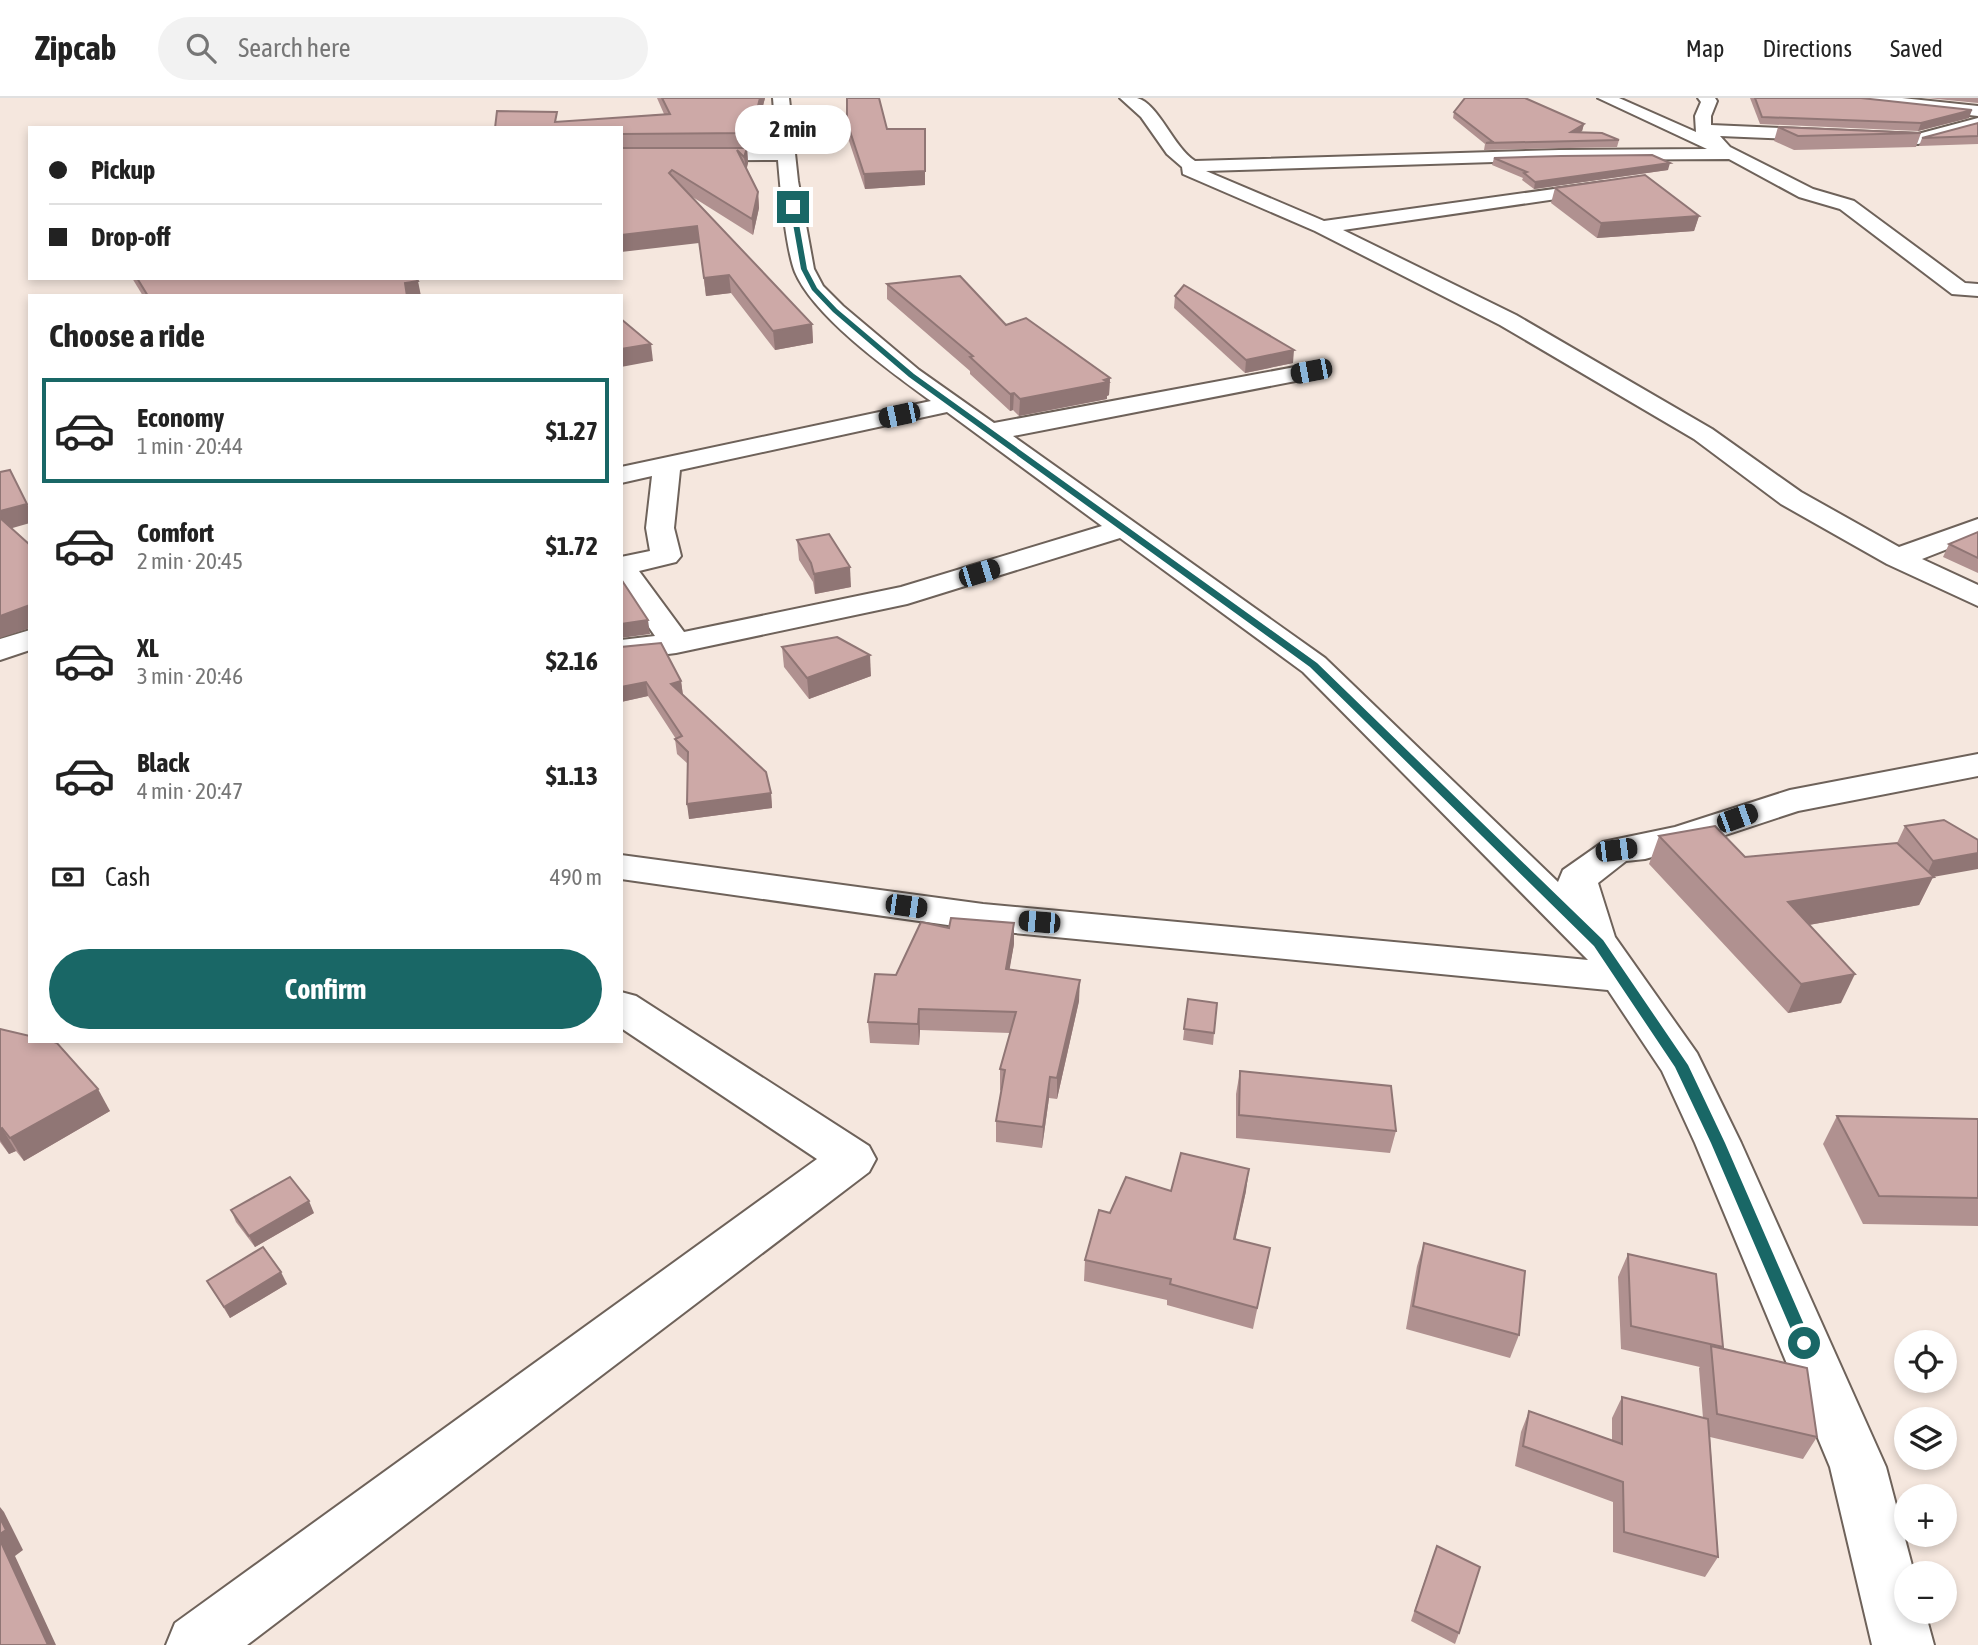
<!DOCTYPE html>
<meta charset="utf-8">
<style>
body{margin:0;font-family:"Asap Condensed",sans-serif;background:#f2f2f2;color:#222;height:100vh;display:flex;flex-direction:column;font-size:26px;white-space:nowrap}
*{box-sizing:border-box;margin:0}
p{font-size:23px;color:#767676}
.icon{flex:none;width:38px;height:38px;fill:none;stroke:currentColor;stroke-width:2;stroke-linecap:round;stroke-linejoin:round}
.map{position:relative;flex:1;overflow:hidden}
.panel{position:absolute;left:28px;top:196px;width:595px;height:749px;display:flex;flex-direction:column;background:#fff;border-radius:0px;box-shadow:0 4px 10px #0003}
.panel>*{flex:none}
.guide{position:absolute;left:28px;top:28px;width:595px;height:154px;border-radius:0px;box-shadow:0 4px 10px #0003;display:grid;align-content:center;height:154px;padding:0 21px;background:#fff}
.controls{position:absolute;left:1894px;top:1232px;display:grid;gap:14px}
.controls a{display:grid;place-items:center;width:63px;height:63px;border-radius:50%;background:#fff;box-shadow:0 4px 10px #0003;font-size:35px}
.end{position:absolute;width:32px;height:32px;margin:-16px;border:9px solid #196766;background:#fff;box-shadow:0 0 0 4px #fff}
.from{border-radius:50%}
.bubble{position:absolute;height:49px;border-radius:24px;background:#fff;box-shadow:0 4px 10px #0003;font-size:23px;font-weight:700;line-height:49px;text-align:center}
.car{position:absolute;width:21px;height:42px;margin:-21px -10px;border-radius:9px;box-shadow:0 0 5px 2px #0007;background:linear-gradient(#222 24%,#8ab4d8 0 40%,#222 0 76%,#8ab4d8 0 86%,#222 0)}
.guide b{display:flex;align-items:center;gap:24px;height:66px;font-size:26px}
.guide b+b{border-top:2px solid #e0e0e0}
.guide i{width:18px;height:18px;background:#222}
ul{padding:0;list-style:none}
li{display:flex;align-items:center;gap:21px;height:105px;margin:0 14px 10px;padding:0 7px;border:4px solid transparent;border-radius:0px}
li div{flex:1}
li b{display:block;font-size:26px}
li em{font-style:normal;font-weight:700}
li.active{border-color:#196766}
li>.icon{width:63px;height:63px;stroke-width:1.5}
h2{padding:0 21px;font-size:32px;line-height:84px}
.pay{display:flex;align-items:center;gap:18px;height:77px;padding:0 21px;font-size:26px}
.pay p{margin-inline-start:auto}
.button{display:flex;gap:14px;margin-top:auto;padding:14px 21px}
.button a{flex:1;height:80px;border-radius:42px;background:#196766;color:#fff;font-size:28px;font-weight:700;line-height:80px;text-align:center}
header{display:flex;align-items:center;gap:42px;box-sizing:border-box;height:98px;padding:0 35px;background:#fff;border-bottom:2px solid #e0e0e0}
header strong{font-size:33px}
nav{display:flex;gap:38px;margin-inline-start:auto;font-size:24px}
.search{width:490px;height:63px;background:#f2f2f2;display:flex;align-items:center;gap:18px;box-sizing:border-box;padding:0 24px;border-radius:38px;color:#767676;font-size:26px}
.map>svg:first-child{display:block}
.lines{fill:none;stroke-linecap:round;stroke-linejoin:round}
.minor-casing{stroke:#6e625a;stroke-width:4}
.minor{fill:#fff;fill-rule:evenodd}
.wall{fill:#b09190}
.shaded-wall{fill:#907675}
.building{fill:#cda9a7;stroke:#907675;stroke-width:2}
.route{fill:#196766}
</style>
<header>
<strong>Zipcab</strong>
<div class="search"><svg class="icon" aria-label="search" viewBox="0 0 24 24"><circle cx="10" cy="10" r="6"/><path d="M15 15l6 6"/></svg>Search here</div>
<nav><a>Map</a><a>Directions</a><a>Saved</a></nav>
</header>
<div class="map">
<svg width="1978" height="1547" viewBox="0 0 1978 1547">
<rect width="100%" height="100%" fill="#f5e7de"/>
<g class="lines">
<g class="minor-casing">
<g id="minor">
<path d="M773,0H789L798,83L814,171L823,188L843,208L919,272L994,325L1311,266L1319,268L1323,273L1319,278L1311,280L1013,338L1325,560L1558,784L1563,772L1603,744L1675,729L1790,692L1978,656V678L1798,713L1701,745L1645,761L1626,763L1598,785L1615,839L1697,955L1741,1045L1886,1369L1914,1475H1906V1514H1925L1934,1547H1872L1830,1369L1695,1045L1662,973L1608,892L983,832L621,781V757L983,806L1588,862L1303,574L1120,440L907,506L676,555L621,562V542L655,538L621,489V459L650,453L646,430L652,378L621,385V369L931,303C891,274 814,219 795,174C786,151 780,89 778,62L621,63V53L777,52ZM947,314L1102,428L901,489L684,534L639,473L676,464L681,458L674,430L680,372Z"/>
<path d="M1120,0C1125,0 1133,0 1137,0C1159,6 1173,49 1195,63L1559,52L1707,51L1598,0H1619L1696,34L1695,18L1701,4L1698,0H1715L1717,3L1711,18V27L1918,36L1978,20V30L1918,46L1720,38L1730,49L1813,91L1854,103L1965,185L1978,186V198L1952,196L1840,111L1799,99L1729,61L1559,62L1206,73L1324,123L1604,84L1610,85L1613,89L1610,93L1604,94L1343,132L1516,217L1712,331L1801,394L1899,449L1978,421V439L1922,461L1978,487V508L1887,466L1781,406L1694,341L1500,227L1315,133L1183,76L1182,69L1167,56L1141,19Z"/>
<path d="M1851,0H1902L1978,8V18L1859,5Z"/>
<path d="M30,532V552L0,562V541Z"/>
<path d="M621,894L636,898L869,1048L876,1061L869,1074L247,1547H166L175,1525L817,1061L621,930Z"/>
</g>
</g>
<use href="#minor" class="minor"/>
</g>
<g class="wall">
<path d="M657,0H765L752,50H621V30L559,24L664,16Z"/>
<path d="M1750,0H1861L1969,20L1918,33L1760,26Z"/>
<path d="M1927,0H1978V5Z"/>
<path d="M1454,14L1584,26L1582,33L1580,34L1619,42L1617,49L1484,52L1485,46L1453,20Z"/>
<path d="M847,24L887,31L925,87L865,91L847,37Z"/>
<path d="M1978,25V46L1919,48L1922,40Z"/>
<path d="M1778,29L1921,35L1916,49L1794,52L1774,43Z"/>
<path d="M621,50H747L748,65L746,71L758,94L759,110L753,137L691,98L812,226L813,245L775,252L731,195L706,198L699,145Z"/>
<path d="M1494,60L1668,72L1534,91L1522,82L1523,80L1492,67Z"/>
<path d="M1555,90L1699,118L1694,133L1597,140L1551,105Z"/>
<path d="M132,180H137L421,198H143Z"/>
<path d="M887,186L1006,227L1110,280L1109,297L1107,298V301L1019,318L1013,312L1010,313L970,276V273L887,201Z"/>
<path d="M1175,198L1293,265L1245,275L1174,210Z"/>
<path d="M1978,434V475L1943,459L1949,446Z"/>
<path d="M797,442L851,489L815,496L813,484L799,462Z"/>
<path d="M621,549L681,583L683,597L771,695L772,710L689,721L688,666L677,656L675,641H676L648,598L621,604Z"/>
<path d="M782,549L871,578L809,601L784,569Z"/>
<path d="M1944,722L1933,779L1919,807L1809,827L1841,905L1788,915L1649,766L1659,738L1745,759L1897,745L1905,728Z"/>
<path d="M1014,846L1009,872L1079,903L1057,1001L1049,1000L1042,1050L996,1044V1023L1001,993L1000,992V971L1010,935L920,932L919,947L870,945L868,924Z"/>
<path d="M1188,901L1214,935L1213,947L1183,942Z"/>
<path d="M0,931L110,1013L24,1063L16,1053L9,1056L0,1044Z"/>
<path d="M1240,973L1396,1033L1390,1055L1236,1040V996Z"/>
<path d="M1837,1018L1978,1021V1128L1863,1126L1823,1046Z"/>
<path d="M1171,1093H1246L1235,1141L1270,1150L1253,1231L1167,1207V1202L1084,1183L1085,1162L1110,1115Z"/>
<path d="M231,1112L314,1115L255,1149L236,1124Z"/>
<path d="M1424,1145L1519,1237L1510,1260L1406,1231L1417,1168Z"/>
<path d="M1628,1156L1723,1249L1722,1251L1817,1339L1803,1361L1710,1339L1718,1459L1705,1479L1613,1454V1404L1515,1368L1521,1334L1529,1313L1612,1342V1320L1622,1299L1703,1320L1699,1270L1700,1269L1621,1251L1618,1179Z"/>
<path d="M207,1183L287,1186L230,1220Z"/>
<path d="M1433,1458L1459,1535L1455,1546L1411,1523Z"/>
</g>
<g class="shaded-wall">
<path d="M760,0H765L752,50L751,35Z"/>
<path d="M1972,12L1969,20L1918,33L1921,25Z"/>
<path d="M1584,26L1582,33L1569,41L1571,34Z"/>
<path d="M925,31V87L865,91L864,76Z"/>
<path d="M747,50L748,65L746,74L744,59Z"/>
<path d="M1670,65L1668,72L1534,91L1535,84Z"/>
<path d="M758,94L759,110L753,137L752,121Z"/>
<path d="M1699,118L1694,133L1597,140L1601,125Z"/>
<path d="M697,128L699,145L621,154V137Z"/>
<path d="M729,177L731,195L706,198L704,180Z"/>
<path d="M418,183L421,198H407L405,185Z"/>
<path d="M812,226L813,245L775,252L773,233Z"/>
<path d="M651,246L653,263L621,269V251Z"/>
<path d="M1294,252L1293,265L1245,275L1246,262Z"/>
<path d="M1110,280L1109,297L1107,298V301L1019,318L1020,301Z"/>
<path d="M1014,295L1013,312L1010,313V296Z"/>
<path d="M27,406L30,411V425L2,433L0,429V413Z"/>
<path d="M850,469L851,489L815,496L814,476Z"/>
<path d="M30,507V530L0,540V518Z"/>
<path d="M648,522L650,536L621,540V526Z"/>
<path d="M870,557L871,578L809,601L807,580Z"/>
<path d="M681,583L683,598L671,586Z"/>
<path d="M646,584L648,598L621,604V589Z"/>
<path d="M771,695L772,710L689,721L687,706Z"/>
<path d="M1978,755V771L1933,779L1919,807L1775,833L1788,804L1925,780L1933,763Z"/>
<path d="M1014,825V846L1006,892V871Z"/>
<path d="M1855,876L1841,905L1788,915L1801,886Z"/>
<path d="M1080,882L1079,903L1057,1001V980Z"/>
<path d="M919,911L920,932L919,947L918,926Z"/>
<path d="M1050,979L1049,1000L1042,1050L1043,1029Z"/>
<path d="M98,991L110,1013L24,1063L10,1040Z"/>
<path d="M2,1030L16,1053L9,1056L0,1042V1031Z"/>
<path d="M1249,1071L1246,1093L1231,1162L1234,1141Z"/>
<path d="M309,1103L314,1115L255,1149L249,1138Z"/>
<path d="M281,1174L287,1186L230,1220L224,1209Z"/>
<path d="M0,1409L4,1414L23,1452L15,1458L56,1547H48L0,1442Z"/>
</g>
<g class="building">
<path d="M662,0H760L751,35L621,36V30H495L497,13L557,14L555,24L670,16Z"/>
<path d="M847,0H879L887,31H925V73L864,76L847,24Z"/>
<path d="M1465,0H1525L1584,26L1571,34L1602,35L1619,42L1486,45L1493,44L1454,14Z"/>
<path d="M1755,0H1861L1972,12L1921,25L1762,19Z"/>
<path d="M1978,25V38L1922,40Z"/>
<path d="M1778,29L1921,35L1798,38Z"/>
<path d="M621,50H747L744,59L737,52L758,94L752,121L672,72L669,75L812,226L773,233L729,177L704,180L697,128L621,137Z"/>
<path d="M1652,57L1670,65L1535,84L1524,75L1527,74L1494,60L1561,58Z"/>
<path d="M1645,77L1699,118L1601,125L1555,90Z"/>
<path d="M960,178L1006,227L1026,220L1110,280L1104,282L1108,284L1020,301L1014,295L1010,296L970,259L973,258L887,186Z"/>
<path d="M137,180H416L418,183L405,185L407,198H148Z"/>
<path d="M1184,187L1294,252L1246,262L1175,198Z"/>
<path d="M621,221L651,246L621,251Z"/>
<path d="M10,372L27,406L0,413V374Z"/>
<path d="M0,420L30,447V507L0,518Z"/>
<path d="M1978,434V460L1949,446Z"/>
<path d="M829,436L850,469L814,476L811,465L797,442Z"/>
<path d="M621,481L648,522L621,526Z"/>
<path d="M837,539L870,557L807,580L782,549Z"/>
<path d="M661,545L681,583L671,586L766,674L771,695L687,706L688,654L675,641L682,638L646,584L621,589V549Z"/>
<path d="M1944,722L1978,742V755L1933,763L1905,728Z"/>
<path d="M1715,728L1745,759L1897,745L1934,779L1788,804L1855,876L1801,886L1659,738Z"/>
<path d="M951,820L1014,825L1006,871L1080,882L1057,980L1050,979L1043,1029L996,1023L1005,972L1000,971L1016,914L919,911L918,926L868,924L875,876L896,877L921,824L949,830Z"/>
<path d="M1188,901L1217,905L1214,935L1184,931Z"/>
<path d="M0,931L30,938V943H51L57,945L98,991L10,1040L2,1030L0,1031Z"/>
<path d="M1240,973L1391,988L1396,1033L1239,1017Z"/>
<path d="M1837,1018L1978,1021V1100L1879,1098Z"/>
<path d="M1181,1055L1249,1071L1234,1141L1270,1150L1257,1210L1170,1186L1171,1181L1085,1162L1099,1112L1110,1115L1126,1079L1171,1093Z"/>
<path d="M290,1079L309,1103L249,1138L231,1112Z"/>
<path d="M1424,1145L1525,1173L1519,1237L1413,1208Z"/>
<path d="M263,1149L281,1174L224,1209L207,1183Z"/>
<path d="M1628,1156L1716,1176L1723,1249L1631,1228Z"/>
<path d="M1711,1248L1807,1270L1817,1339L1717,1316Z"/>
<path d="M1622,1299L1708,1321L1718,1459L1624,1434L1623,1384L1523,1348L1529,1313L1622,1346Z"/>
<path d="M0,1420L6,1432L0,1436Z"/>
<path d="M0,1442L48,1547H0Z"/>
<path d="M1437,1448L1480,1469L1459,1535L1415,1513Z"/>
</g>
<path class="route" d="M793,107L796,109L807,171L817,190L837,211L914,276L1317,565L1603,842L1688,967L1725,1045L1812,1245L1810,1250H1799L1711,1045L1675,969L1594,848L1310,569L909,279L833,214L812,192L801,171L790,109Z"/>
</svg>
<div class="controls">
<a><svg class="icon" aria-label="locate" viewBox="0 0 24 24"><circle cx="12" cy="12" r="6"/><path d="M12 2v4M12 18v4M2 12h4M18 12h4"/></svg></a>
<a><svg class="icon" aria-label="layers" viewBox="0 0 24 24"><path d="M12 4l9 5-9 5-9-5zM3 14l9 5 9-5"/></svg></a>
<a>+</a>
<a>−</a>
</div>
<i class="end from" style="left:1804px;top:1245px"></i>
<i class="end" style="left:793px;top:109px"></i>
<div class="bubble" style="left:735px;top:7px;width:116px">2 min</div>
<i class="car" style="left:1311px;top:273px;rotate:259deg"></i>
<i class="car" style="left:899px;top:317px;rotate:258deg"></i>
<i class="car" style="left:979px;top:475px;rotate:73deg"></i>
<i class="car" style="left:1737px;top:720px;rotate:70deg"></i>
<i class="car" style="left:1616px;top:752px;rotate:83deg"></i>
<i class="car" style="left:906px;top:808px;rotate:98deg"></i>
<i class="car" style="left:1039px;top:824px;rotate:275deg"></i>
<div class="guide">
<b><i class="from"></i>Pickup</b>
<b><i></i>Drop-off</b>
</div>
<section class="panel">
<h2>Choose a ride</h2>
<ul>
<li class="active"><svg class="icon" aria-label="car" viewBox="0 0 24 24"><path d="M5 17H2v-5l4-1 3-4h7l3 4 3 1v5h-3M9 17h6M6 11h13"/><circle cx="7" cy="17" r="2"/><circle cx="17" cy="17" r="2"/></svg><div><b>Economy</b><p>1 min · 20:44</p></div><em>$1.27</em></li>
<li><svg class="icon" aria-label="car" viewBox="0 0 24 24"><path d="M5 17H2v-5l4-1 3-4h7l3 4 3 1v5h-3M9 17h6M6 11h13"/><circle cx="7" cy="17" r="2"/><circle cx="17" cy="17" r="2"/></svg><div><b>Comfort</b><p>2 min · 20:45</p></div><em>$1.72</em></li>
<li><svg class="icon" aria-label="car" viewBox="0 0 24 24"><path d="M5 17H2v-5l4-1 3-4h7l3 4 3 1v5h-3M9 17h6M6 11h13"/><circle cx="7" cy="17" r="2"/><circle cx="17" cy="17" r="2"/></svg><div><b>XL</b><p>3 min · 20:46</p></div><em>$2.16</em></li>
<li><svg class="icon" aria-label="car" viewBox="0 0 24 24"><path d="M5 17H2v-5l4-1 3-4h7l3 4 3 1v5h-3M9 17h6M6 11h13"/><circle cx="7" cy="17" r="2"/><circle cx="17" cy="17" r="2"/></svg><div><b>Black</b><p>4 min · 20:47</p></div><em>$1.13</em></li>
</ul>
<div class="pay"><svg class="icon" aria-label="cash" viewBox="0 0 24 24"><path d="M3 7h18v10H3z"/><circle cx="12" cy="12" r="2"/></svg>Cash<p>490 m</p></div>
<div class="button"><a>Confirm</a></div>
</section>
</div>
